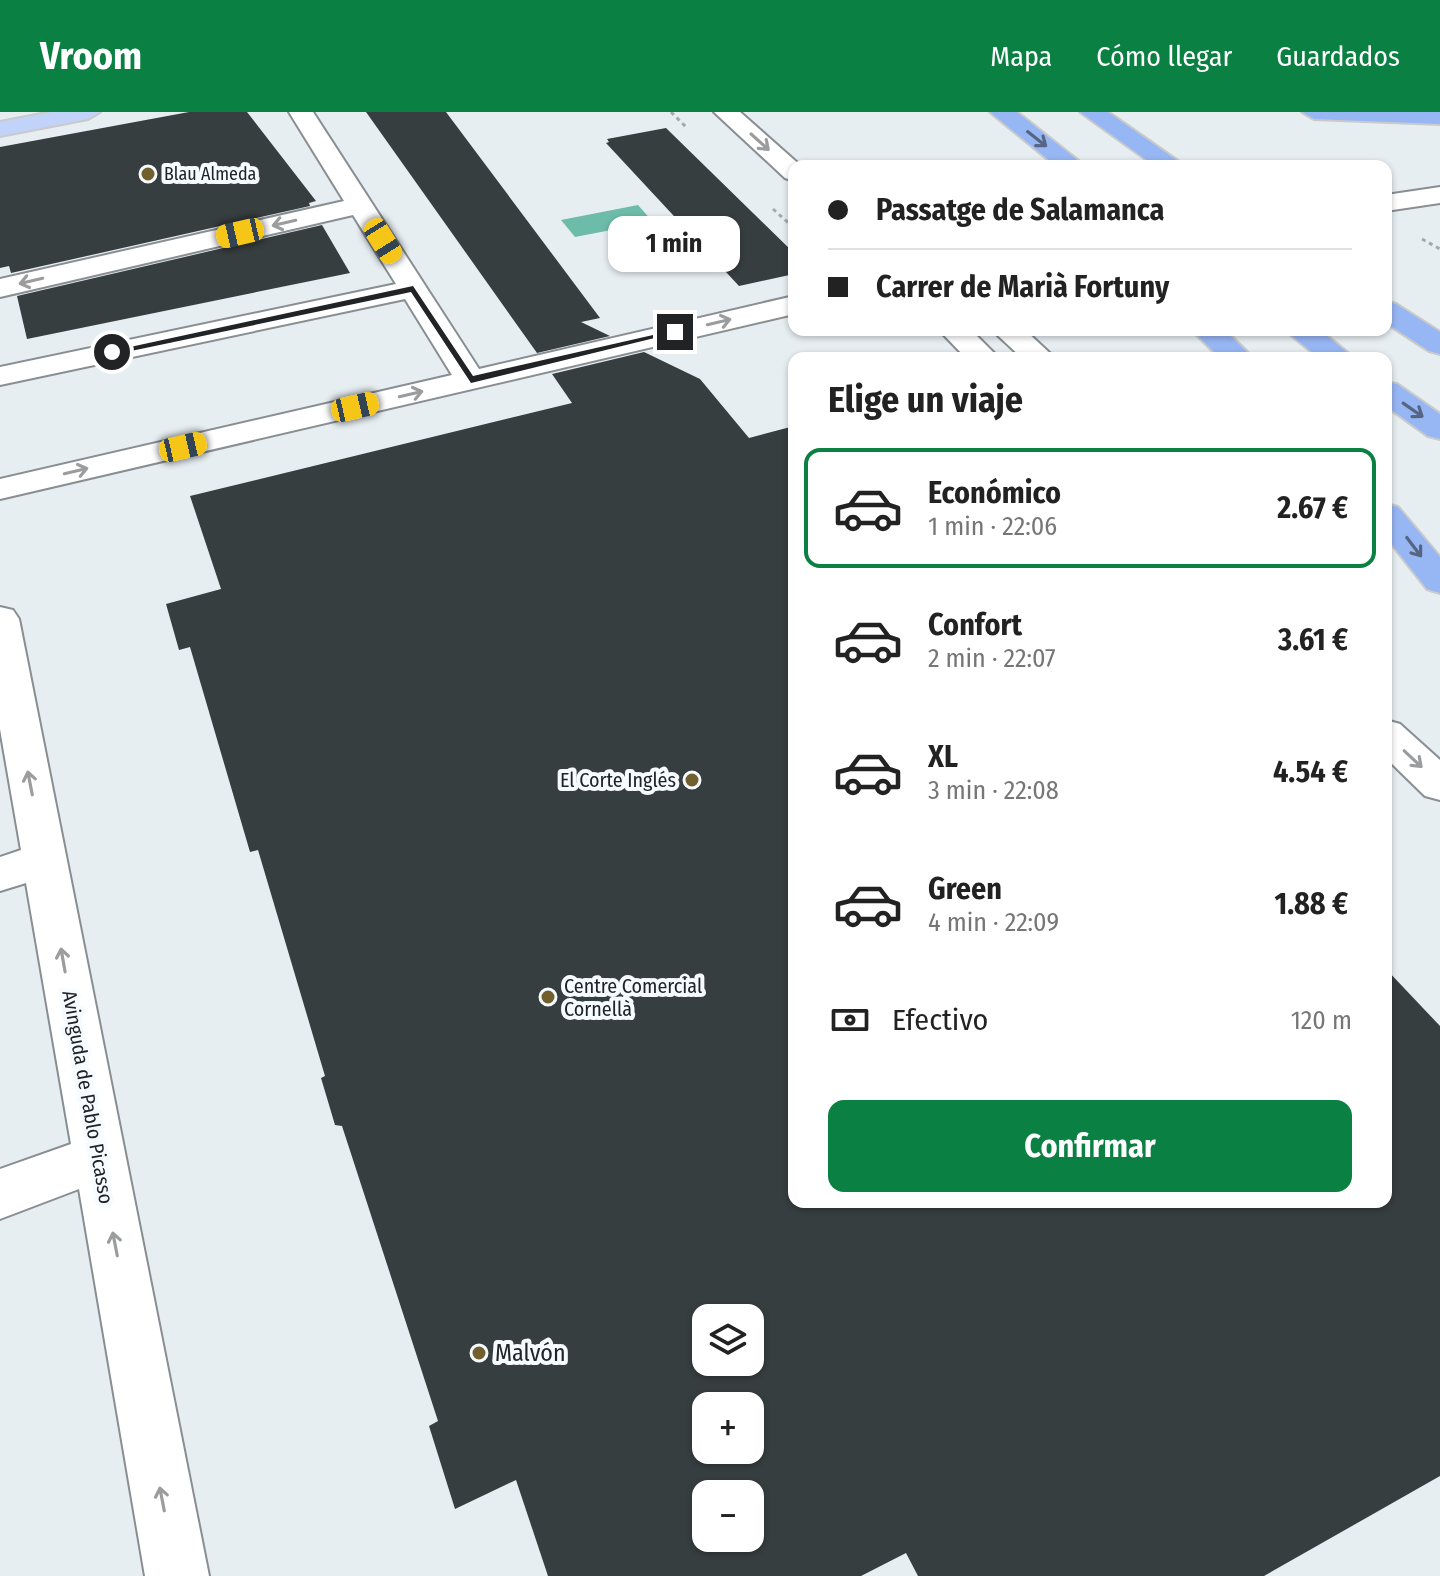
<!DOCTYPE html>
<html lang="es">
<meta charset="utf-8">
<style>
body{margin:0;font-family:"Fira Sans Condensed",sans-serif;background:#f6f6f6;color:#222;height:100vh;display:flex;flex-direction:column;font-size:30px;white-space:nowrap}
*{box-sizing:border-box;margin:0}
p{font-size:26px;color:#767676}
.icon{flex:none;width:44px;height:44px;fill:none;stroke:currentColor;stroke-width:2;stroke-linecap:round;stroke-linejoin:round}
.map{position:relative;flex:1;overflow:hidden}
.side{position:absolute;left:788px;top:240px;width:604px;height:856px;display:flex;flex-direction:column;background:#fff;border-radius:16px;box-shadow:0 2px 6px #0004}
.side>*{flex:none}
.hud{position:absolute;left:788px;top:48px;width:604px;height:176px;border-radius:16px;box-shadow:0 2px 6px #0004;display:grid;align-content:center;height:176px;padding:0 40px;background:#fff}
.tools{position:absolute;left:692px;top:1192px;display:grid;gap:16px}
.tools a{display:grid;place-items:center;width:72px;height:72px;border-radius:16px;background:#fff;box-shadow:0 2px 6px #0004;font-size:40px}
.end{position:absolute;width:36px;height:36px;margin:-18px;border:10px solid #212325;background:#fff;box-shadow:0 0 0 4px #fff}
.from{border-radius:50%}
.bubble{position:absolute;height:56px;border-radius:16px;background:#fff;box-shadow:0 2px 6px #0004;font-size:26px;font-weight:700;line-height:56px;text-align:center}
.car{position:absolute;width:24px;height:48px;margin:-24px -12px;border-radius:10px;box-shadow:0 0 6px 2px #0007;background:linear-gradient(#f5c518 24%,#345 0 40%,#f5c518 0 76%,#345 0 86%,#f5c518 0)}
.hud b{display:flex;align-items:center;gap:28px;height:76px;font-size:30px}
.hud b+b{border-top:2px solid #e0e0e0}
.hud i{width:20px;height:20px;background:#222}
ul{padding:0;list-style:none}
li{display:flex;align-items:center;gap:24px;height:120px;margin:0 16px 12px;padding:0 24px;border:4px solid transparent;border-radius:16px}
li div{flex:1}
li b{display:block;font-size:30px}
li em{font-style:normal;font-weight:700}
li.current{border-color:#0b8043}
li>.icon{width:72px;height:72px;stroke-width:1.5}
h2{padding:0 40px;font-size:36px;line-height:96px}
.pay{display:flex;align-items:center;gap:20px;height:88px;padding:0 40px;font-size:30px}
.pay p{margin-inline-start:auto}
.primary-button{display:flex;gap:16px;margin-top:auto;padding:16px 40px}
.primary-button a{flex:1;height:92px;border-radius:16px;background:#0b8043;color:#fff;font-size:32px;font-weight:700;line-height:92px;text-align:center}
header{display:flex;align-items:center;gap:48px;box-sizing:border-box;height:112px;padding:0 40px;background:#0b8043;color:#fff}
header strong{font-size:38px}
nav{display:flex;gap:44px;margin-inline-start:auto;font-size:28px}
.map>svg:first-child{display:block}
.water{fill:#6dbca9}
.building{fill:#373e3f;fill-rule:evenodd}
.lines{fill:none;stroke-linecap:round;stroke-linejoin:round}
.minor-casing{stroke:#888e92;stroke-width:4}
.major-casing{stroke:#cacacb;stroke-width:4}
.highway-casing{stroke:#cacacb;stroke-width:4}
.path{stroke:#a4a9ac;stroke-width:3;stroke-dasharray:4 4;stroke-linecap:butt}
.minor{fill:#fff;fill-rule:evenodd}
.major{fill:#c1d3f8;fill-rule:evenodd}
.highway{fill:#97b6f4;fill-rule:evenodd}
.oneway{stroke:#566582}
.oneway2{stroke:#9b9c9d}
.route{fill:#212325}
.poi-dot{fill:#725f2e;stroke:#f5fbfe;stroke-width:3}
.labels{text-anchor:middle;stroke-width:8;stroke-linejoin:round;paint-order:stroke}
.far-poi-label{font-size:18px;fill:#212325;stroke:#f5fbfe;text-anchor:start}
.poi-label{font-size:20px;fill:#212325;stroke:#f5fbfe;text-anchor:end}
.street-label{font-size:20px;fill:#212325;stroke:#f5fbfe}
.near-poi-label{font-size:24px;fill:#212325;stroke:#f5fbfe;text-anchor:start}
</style>
<header>
<strong>Vroom</strong>
<nav><a>Mapa</a><a>Cómo llegar</a><a>Guardados</a></nav>
</header>
<div class="map">
<svg width="1440" height="1464" viewBox="0 0 1440 1464">
<rect width="100%" height="100%" fill="#e7eef2"/>
<path class="water" d="M638,93L653,110L575,125L561,108Z"/>
<g class="building">
<path d="M189,0H247L316,89L309,91L310,94L11,161L9,154L0,156V35Z"/>
<path d="M366,0H446L600,206L581,210L610,224L537,241Z"/>
<path d="M666,16L794,141V162L739,174L606,31L609,30L607,27Z"/>
<path d="M322,113L350,161L27,227L17,184Z"/>
<path d="M644,240L700,267L749,326L794,314V1090H1386V857L1440,914V1364L1264,1464H918L906,1441L861,1464H548L516,1368L455,1397L429,1314L438,1309L342,1014L335,1013L321,966L325,964L258,738L250,740L190,535L179,538L166,492L221,477L190,384L572,291L552,262ZM706,1206H750V1250H706ZM706,1294H750V1338H706ZM706,1382H750V1426H706Z"/>
</g>
<g class="lines">
<g class="minor-casing">
<g id="minor">
<path d="M289,0H313L479,257L794,184V202L0,387V367L452,263L405,187L0,273V255L396,172L353,103L0,185V167L344,89Z"/>
<path d="M714,0H740L801,54H794V69L785,66Z"/>
<path d="M1440,75V91L1386,99V83Z"/>
<path d="M939,218H971L999,246H966Z"/>
<path d="M992,218H1025L1055,246H1022Z"/>
<path d="M0,495L13,498L19,507L209,1464H145L79,1077L0,1107V1057L71,1032L26,771L0,779V745L21,738L0,617Z"/>
<path d="M1386,608L1400,612L1440,648V688L1425,684L1386,646Z"/>
</g>
</g>
<g class="major-casing">
<path id="major" d="M51,0H100L88,7L0,24V10Z"/>
</g>
<g class="highway-casing">
<g id="highway">
<path d="M990,0H1017L1085,54H1056Z"/>
<path d="M1080,0H1108L1185,54H1155Z"/>
<path d="M1302,0H1440V12L1314,7Z"/>
<path d="M1386,189L1396,192L1440,220V242L1429,239L1386,211Z"/>
<path d="M1192,218H1225L1253,246H1220Z"/>
<path d="M1285,218H1320L1354,246H1319Z"/>
<path d="M1386,270L1397,272L1440,302V327L1428,324L1386,294Z"/>
<path d="M1386,392L1398,395L1440,445V481L1427,477L1386,425Z"/>
</g>
</g>
<g class="path">
<path d="M671,0L687,16"/>
<path d="M773,97L794,116"/>
<path d="M1422,127L1440,137"/>
</g>
<use href="#minor" class="minor"/>
<use href="#major" class="major"/>
<use href="#highway" class="highway"/>
</g>
<defs><path id="oneway-shaft" d="M-6 0H5M1.5-3L5.5 0L1.5 3" fill="none" stroke-width="1.6" stroke-linecap="round" stroke-linejoin="round" transform="scale(2)"/></defs>
<g class="oneway">
<use href="#oneway-shaft" transform="translate(1037 27) rotate(38)"/>
<use href="#oneway-shaft" transform="translate(1413 298) rotate(35)"/>
<use href="#oneway-shaft" transform="translate(1414 435) rotate(53)"/>
</g>
<g class="oneway2">
<use href="#oneway-shaft" transform="translate(760 30) rotate(42)"/>
<use href="#oneway-shaft" transform="translate(284 111) rotate(167)"/>
<use href="#oneway-shaft" transform="translate(31 169) rotate(167)"/>
<use href="#oneway-shaft" transform="translate(719 210) rotate(-13)"/>
<use href="#oneway-shaft" transform="translate(411 282) rotate(-13)"/>
<use href="#oneway-shaft" transform="translate(76 359) rotate(-13)"/>
<use href="#oneway-shaft" transform="translate(1413 647) rotate(43)"/>
<use href="#oneway-shaft" transform="translate(30 671) rotate(-101)"/>
<use href="#oneway-shaft" transform="translate(63 848) rotate(-100)"/>
<use href="#oneway-shaft" transform="translate(115 1132) rotate(-101)"/>
<use href="#oneway-shaft" transform="translate(162 1387) rotate(-101)"/>
</g>
<path class="route" d="M413,174L473,264L675,218L679,220L471,271L411,180L112,243L107,240Z"/>
<g class="poi-dot">
<circle cx="148" cy="62" r="8"/>
<circle cx="692" cy="668" r="8"/>
<circle cx="548" cy="885" r="8"/>
<circle cx="479" cy="1241" r="8"/>
</g>
<g class="labels">
<g class="far-poi-label">
<text x="164" y="68">Blau Almeda</text>
</g>
<g class="poi-label">
<text x="676" y="675">El Corte Inglés</text>
<text x="564" y="881" text-anchor="start">Centre Comercial<tspan x="564" dy="23">Cornellà</tspan></text>
</g>
<g class="street-label">
<text transform="translate(88 985) rotate(80)" y="7">Avinguda de Pablo Picasso</text>
</g>
<g class="near-poi-label">
<text x="495" y="1249">Malvón</text>
</g>
</g>
</svg>
<div class="tools">
<a><svg class="icon" aria-label="layers" viewBox="0 0 24 24"><path d="M12 4l9 5-9 5-9-5zM3 14l9 5 9-5"/></svg></a>
<a>+</a>
<a>−</a>
</div>
<i class="end from" style="left:112px;top:240px"></i>
<i class="end" style="left:675px;top:220px"></i>
<div class="bubble" style="left:608px;top:104px;width:132px">1 min</div>
<i class="car" style="left:240px;top:121px;rotate:257deg"></i>
<i class="car" style="left:383px;top:129px;rotate:148deg"></i>
<i class="car" style="left:355px;top:295px;rotate:77deg"></i>
<i class="car" style="left:183px;top:335px;rotate:77deg"></i>
<div class="hud">
<b><i class="from"></i>Passatge de Salamanca</b>
<b><i></i>Carrer de Marià Fortuny</b>
</div>
<section class="side">
<h2>Elige un viaje</h2>
<ul>
<li class="current"><svg class="icon" aria-label="car" viewBox="0 0 24 24"><path d="M5 17H2v-5l4-1 3-4h7l3 4 3 1v5h-3M9 17h6M6 11h13"/><circle cx="7" cy="17" r="2"/><circle cx="17" cy="17" r="2"/></svg><div><b>Económico</b><p>1 min · 22:06</p></div><em>2.67 €</em></li>
<li><svg class="icon" aria-label="car" viewBox="0 0 24 24"><path d="M5 17H2v-5l4-1 3-4h7l3 4 3 1v5h-3M9 17h6M6 11h13"/><circle cx="7" cy="17" r="2"/><circle cx="17" cy="17" r="2"/></svg><div><b>Confort</b><p>2 min · 22:07</p></div><em>3.61 €</em></li>
<li><svg class="icon" aria-label="car" viewBox="0 0 24 24"><path d="M5 17H2v-5l4-1 3-4h7l3 4 3 1v5h-3M9 17h6M6 11h13"/><circle cx="7" cy="17" r="2"/><circle cx="17" cy="17" r="2"/></svg><div><b>XL</b><p>3 min · 22:08</p></div><em>4.54 €</em></li>
<li><svg class="icon" aria-label="car" viewBox="0 0 24 24"><path d="M5 17H2v-5l4-1 3-4h7l3 4 3 1v5h-3M9 17h6M6 11h13"/><circle cx="7" cy="17" r="2"/><circle cx="17" cy="17" r="2"/></svg><div><b>Green</b><p>4 min · 22:09</p></div><em>1.88 €</em></li>
</ul>
<div class="pay"><svg class="icon" aria-label="cash" viewBox="0 0 24 24"><path d="M3 7h18v10H3z"/><circle cx="12" cy="12" r="2"/></svg>Efectivo<p>120 m</p></div>
<div class="primary-button"><a>Confirmar</a></div>
</section>
</div>
